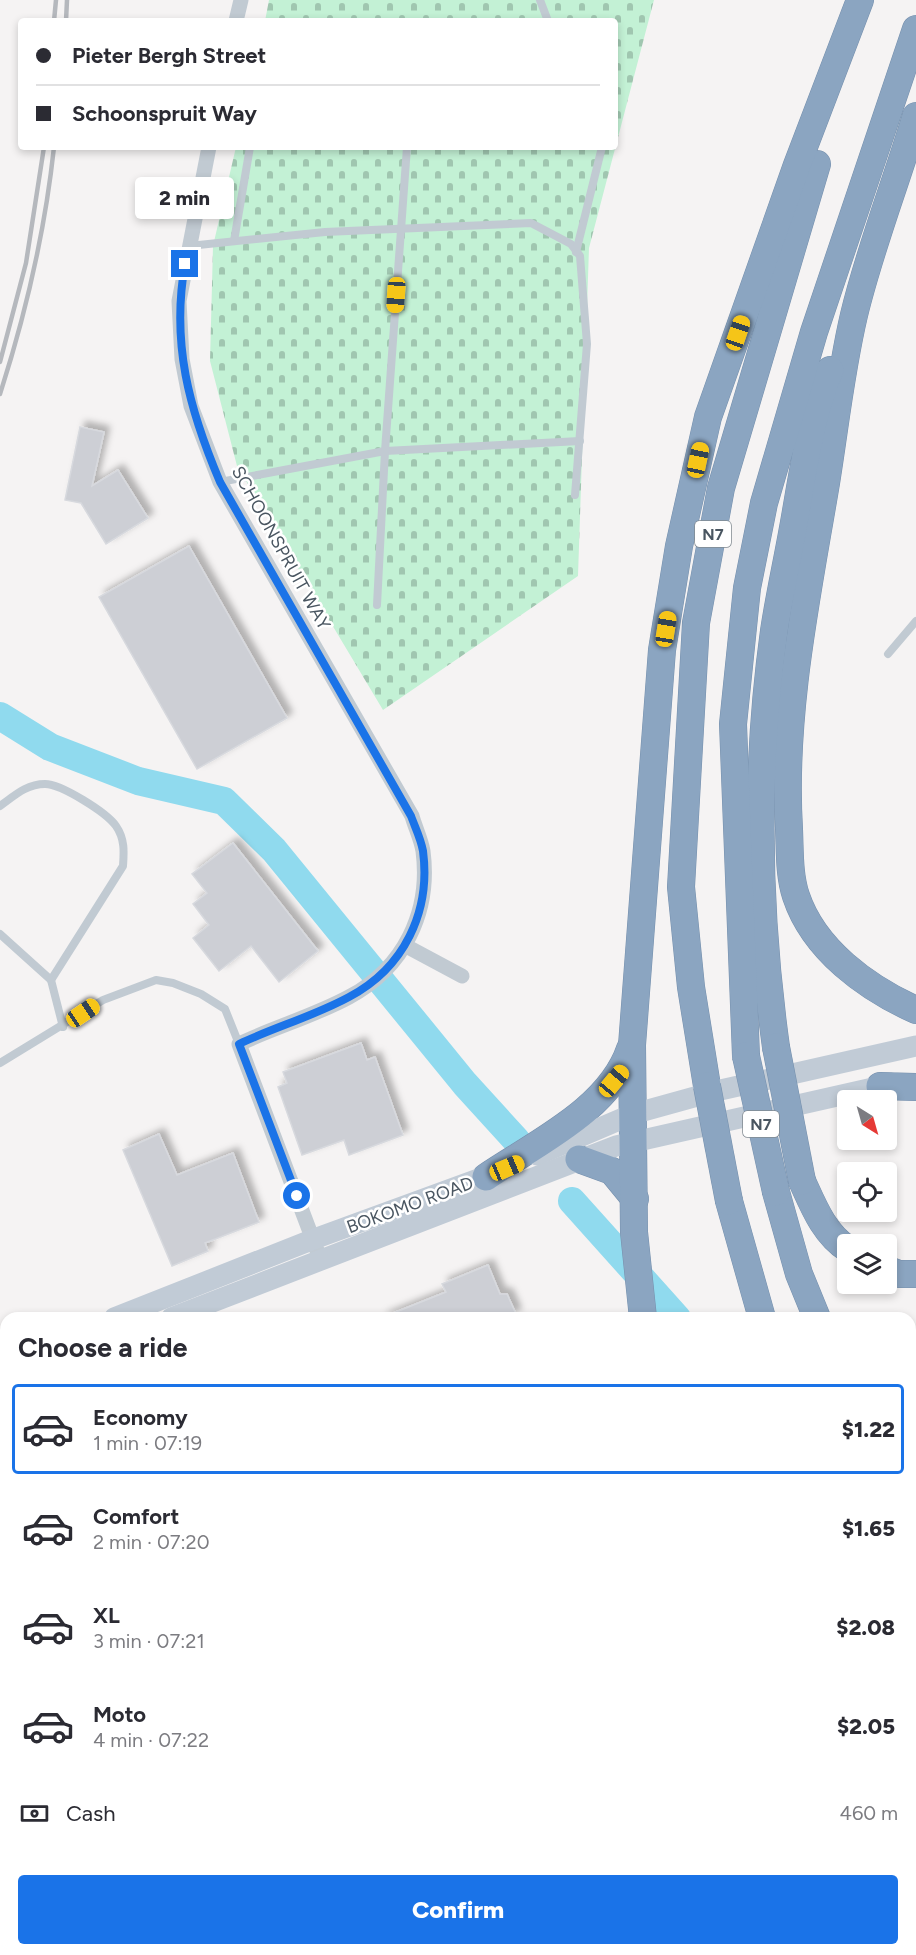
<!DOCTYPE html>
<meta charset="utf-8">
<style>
body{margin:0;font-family:Figtree,sans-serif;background:#f2f2f3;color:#2b2b33;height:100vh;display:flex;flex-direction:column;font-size:22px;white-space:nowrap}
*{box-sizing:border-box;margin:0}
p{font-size:20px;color:#7c7c81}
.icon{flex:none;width:33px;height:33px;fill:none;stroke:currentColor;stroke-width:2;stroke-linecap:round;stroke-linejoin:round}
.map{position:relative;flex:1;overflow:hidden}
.drawer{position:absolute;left:0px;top:1312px;width:916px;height:644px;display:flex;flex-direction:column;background:#fff;border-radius:18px 18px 0 0;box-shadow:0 3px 9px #0003}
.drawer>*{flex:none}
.top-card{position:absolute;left:18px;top:18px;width:600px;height:132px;border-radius:6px;box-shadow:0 3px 9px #0003;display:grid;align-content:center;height:132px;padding:0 18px;background:#fff}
.needle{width:39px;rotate:143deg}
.tools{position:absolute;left:837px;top:1090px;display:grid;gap:12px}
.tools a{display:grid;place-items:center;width:60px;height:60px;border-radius:6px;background:#fff;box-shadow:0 3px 9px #0003;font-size:30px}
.end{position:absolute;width:27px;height:27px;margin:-14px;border:8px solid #1a73e8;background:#fff;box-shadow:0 0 0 3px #fff}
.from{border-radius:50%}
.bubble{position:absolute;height:42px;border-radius:6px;background:#fff;box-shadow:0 3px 9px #0003;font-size:20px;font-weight:800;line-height:42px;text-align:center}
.car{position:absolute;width:18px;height:36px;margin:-18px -9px;border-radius:8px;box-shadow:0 0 4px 2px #0007;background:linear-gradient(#f5c518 24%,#345 0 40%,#f5c518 0 76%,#345 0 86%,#f5c518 0)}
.top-card b{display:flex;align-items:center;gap:21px;height:57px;font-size:22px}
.top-card b+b{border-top:2px solid #e1e1e2}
.top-card i{width:15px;height:15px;background:#2b2b33}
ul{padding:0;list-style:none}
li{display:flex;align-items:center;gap:18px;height:90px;margin:0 12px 9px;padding:0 6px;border:3px solid transparent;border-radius:6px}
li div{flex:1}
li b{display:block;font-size:22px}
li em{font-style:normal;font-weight:800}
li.active{border-color:#1a73e8}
li>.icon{width:54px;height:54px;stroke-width:1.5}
h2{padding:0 18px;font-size:27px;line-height:72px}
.pay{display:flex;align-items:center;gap:15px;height:66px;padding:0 18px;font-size:22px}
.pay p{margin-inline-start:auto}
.primary-button{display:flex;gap:12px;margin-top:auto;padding:12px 18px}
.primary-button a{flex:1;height:69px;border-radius:6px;background:#1a73e8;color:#fff;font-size:24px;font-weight:800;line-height:69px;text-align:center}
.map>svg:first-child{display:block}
.cemetery{fill:url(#cemetery-stones)}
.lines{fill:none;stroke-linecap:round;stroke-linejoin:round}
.river{stroke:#90daee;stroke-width:28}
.building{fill:#cdcfd5;stroke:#d7d9de;stroke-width:1.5;filter:url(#shadow)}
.motorway-casing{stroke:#7690ad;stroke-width:28}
.service{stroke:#c1cad2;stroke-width:8}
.minor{stroke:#c1cad2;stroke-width:15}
.secondary{stroke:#c1cbd6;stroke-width:21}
.motorway{stroke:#8ba5c1;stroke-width:27}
.rail{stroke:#b5b8bd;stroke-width:4.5}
.motorway-bridge-casing{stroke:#7690ad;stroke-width:28;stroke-linecap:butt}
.motorway-bridge{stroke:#8ba5c1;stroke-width:27}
.route{stroke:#1a73e8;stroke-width:8}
.labels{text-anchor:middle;stroke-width:5;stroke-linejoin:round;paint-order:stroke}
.shield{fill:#fff;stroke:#808990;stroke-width:1.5}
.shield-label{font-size:16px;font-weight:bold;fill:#4a5661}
.street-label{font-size:18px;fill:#4a5661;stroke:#fff}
</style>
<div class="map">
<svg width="916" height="1955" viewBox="0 0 916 1955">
<defs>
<pattern id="cemetery-stones" width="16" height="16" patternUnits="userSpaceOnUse" patternTransform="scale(1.5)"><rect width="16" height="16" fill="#c3f1d5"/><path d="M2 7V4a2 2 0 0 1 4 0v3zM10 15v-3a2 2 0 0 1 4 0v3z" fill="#a0c6b0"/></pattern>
<filter id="shadow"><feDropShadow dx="5.5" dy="-5.5" stdDeviation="3" flood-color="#0004"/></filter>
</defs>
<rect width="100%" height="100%" fill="#f5f3f3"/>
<path class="cemetery" d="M269,0H654L589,248L578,576L383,710L237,466L210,361L213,246L236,147H615V21H265Z"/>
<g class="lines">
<g class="river">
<path d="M0,716L50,747L138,781L224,801L274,850L465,1084L516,1140"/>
<path d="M572,1201L677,1318"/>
</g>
</g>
<g class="building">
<path d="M80,427L104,432L92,486L118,470L148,518L106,544L81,503L65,500Z"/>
<path d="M189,546L287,718L197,769L99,597Z"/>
<path d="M233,843L318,951L279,982L251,946L219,971L193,938L209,925L193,904L207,893L192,874Z"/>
<path d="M361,1043L367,1060L375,1057L403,1135L349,1155L344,1140L302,1155L278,1087L287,1083L283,1072Z"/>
<path d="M159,1134L177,1175L233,1153L259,1222L205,1243L208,1251L172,1266L123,1150Z"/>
<path d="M488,1265L500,1294H507L516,1314L505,1318H381L446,1292L442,1284Z"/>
</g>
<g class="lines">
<g class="motorway-casing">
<g id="motorway">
<path d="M916,116C896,183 870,248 854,315C841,370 835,427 826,483C807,597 782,713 789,829C790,851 789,875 796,896C814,950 867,988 916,1010"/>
<path d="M776,1047C757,910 755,768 774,631C779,597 787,562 793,528C802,479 810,415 830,370"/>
<path d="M746,1056L733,724L747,588L764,503L814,332L916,29"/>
<path d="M707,1086L691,987L681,887L696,623L721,488L817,164"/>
<path d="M880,1086L916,1087"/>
<path d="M579,1159L612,1171L635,1199"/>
<path d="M486,1177C536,1143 610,1109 630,1049"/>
<path d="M802,1181C813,1205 824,1234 848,1249"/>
<path d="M776,1192L799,1274L817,1318"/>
<path d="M729,1201L762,1318"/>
<path d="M886,1269L899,1274H916"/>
<path d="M643,1318L634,1232L632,1045L662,650L679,546L708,417L797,165L860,0"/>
<path d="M910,1360L916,1349"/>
<path d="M910,1473L916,1485"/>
<path d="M910,1532L916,1541"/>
<path d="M910,1618L916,1627"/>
<path d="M910,1673L916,1681"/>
</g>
</g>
<g class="service">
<path d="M540,0L548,21"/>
<path d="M234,241L250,147"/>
<path d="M189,246L325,232L531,223L571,244L580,256L587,344L575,495"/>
<path d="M576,252L602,147"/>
<path d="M220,482L385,451L580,441"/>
<path d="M377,605L385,451L407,147"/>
<path d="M888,654L916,621"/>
<path d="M0,806C14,796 26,784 45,784C61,784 106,812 116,826C125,839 124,852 123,866L51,980L0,934"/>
<path d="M51,980L63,1027"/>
<path d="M0,1063L103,1000L156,980L173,983L201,994L225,1009L239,1044"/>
<path d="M0,1479L6,1477"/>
<path d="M0,1611L6,1609"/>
<path d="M0,1635L6,1651"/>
<path d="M0,1717L6,1729"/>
<path d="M0,1792L6,1790"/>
<path d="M0,1881L6,1879"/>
<path d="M111,1950L113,1955"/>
<path d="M10,1955L19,1950"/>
</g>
<g class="minor">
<path d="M236,21L241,0"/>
<path d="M209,147L179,301L182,359L191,406L220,482L412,816C415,827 421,839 423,851C431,912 404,968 349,997C314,1016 275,1027 239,1044L321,1261"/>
<path d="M406,946L462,976"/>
<path d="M910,1773L916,1782"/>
<path d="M195,1950L197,1955"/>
<path d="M332,1950L333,1955"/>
<path d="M458,1950L460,1955"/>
<path d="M584,1950L586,1955"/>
<path d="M717,1950L719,1955"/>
<path d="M143,1955L166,1950"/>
</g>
<g class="secondary">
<path d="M537,1155L633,1114L716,1091L916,1046"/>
<path d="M114,1318L314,1239L500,1171"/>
<path d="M171,1318L616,1146L895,1083"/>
<path d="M0,1364L6,1361"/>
<path d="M0,1384L6,1382"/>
</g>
<use href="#motorway" class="motorway"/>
<g class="rail">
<path d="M54,21L56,0"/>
<path d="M66,21L67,0"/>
<path d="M0,362L26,263L44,147"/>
<path d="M0,394C26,313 45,231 54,147"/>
</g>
<g class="motorway-bridge-casing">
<g id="motorway-bridge">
<path d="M776,1047L802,1181"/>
<path d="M746,1056L776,1192"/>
<path d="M707,1086L729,1201"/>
</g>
</g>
<use href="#motorway-bridge" class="motorway-bridge"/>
</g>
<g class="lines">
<path class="route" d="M185,264C171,343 189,409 220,482L411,816C415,827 421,839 423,851C431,912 404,968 349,997C314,1016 275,1027 239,1044L297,1196"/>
</g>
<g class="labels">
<g class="shield">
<rect x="695" y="521" width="36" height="26" rx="4.5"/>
<rect x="743" y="1111" width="36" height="26" rx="4.5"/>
</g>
<g class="shield-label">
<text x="713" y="540">N7</text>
<text x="761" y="1130">N7</text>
</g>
<g class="street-label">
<text transform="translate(281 548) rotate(61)" y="6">SCHOONSPRUIT WAY</text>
<text transform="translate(410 1205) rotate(-20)" y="6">BOKOMO ROAD</text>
</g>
</g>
</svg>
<div class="tools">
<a><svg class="needle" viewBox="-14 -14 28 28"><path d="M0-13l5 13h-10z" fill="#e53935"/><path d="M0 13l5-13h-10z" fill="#7c7c81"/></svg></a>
<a><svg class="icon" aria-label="locate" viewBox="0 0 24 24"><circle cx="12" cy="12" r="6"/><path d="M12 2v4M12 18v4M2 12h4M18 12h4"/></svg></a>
<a><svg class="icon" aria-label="layers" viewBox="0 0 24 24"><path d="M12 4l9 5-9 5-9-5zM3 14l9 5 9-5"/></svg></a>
</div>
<i class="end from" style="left:297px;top:1196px"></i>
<i class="end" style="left:185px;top:264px"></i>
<div class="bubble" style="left:135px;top:177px;width:99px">2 min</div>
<i class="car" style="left:396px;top:295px;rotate:184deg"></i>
<i class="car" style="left:738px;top:333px;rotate:19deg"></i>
<i class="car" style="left:698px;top:460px;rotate:12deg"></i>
<i class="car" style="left:666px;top:629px;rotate:9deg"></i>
<i class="car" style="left:83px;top:1013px;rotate:56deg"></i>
<i class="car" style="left:614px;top:1081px;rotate:40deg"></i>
<i class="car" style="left:507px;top:1168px;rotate:67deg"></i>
<div class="top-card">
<b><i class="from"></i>Pieter Bergh Street</b>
<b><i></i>Schoonspruit Way</b>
</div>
<section class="drawer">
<h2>Choose a ride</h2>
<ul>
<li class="active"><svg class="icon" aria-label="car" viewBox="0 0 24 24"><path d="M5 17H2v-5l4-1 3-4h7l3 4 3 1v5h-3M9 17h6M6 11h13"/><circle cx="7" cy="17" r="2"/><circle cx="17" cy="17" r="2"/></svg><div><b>Economy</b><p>1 min · 07:19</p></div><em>$1.22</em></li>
<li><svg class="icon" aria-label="car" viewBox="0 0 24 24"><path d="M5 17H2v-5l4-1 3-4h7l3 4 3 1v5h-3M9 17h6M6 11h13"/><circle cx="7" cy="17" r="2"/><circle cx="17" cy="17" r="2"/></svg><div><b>Comfort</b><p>2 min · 07:20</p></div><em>$1.65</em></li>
<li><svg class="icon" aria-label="car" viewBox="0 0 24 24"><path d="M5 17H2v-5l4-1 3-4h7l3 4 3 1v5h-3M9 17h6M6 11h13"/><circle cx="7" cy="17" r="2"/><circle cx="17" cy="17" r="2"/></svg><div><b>XL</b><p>3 min · 07:21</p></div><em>$2.08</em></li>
<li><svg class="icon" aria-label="car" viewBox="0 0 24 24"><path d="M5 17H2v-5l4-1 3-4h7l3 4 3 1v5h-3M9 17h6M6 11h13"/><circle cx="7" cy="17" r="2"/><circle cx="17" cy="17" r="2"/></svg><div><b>Moto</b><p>4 min · 07:22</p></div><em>$2.05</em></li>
</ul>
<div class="pay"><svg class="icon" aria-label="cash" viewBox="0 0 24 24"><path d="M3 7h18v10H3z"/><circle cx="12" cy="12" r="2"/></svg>Cash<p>460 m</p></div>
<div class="primary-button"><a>Confirm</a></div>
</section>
</div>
